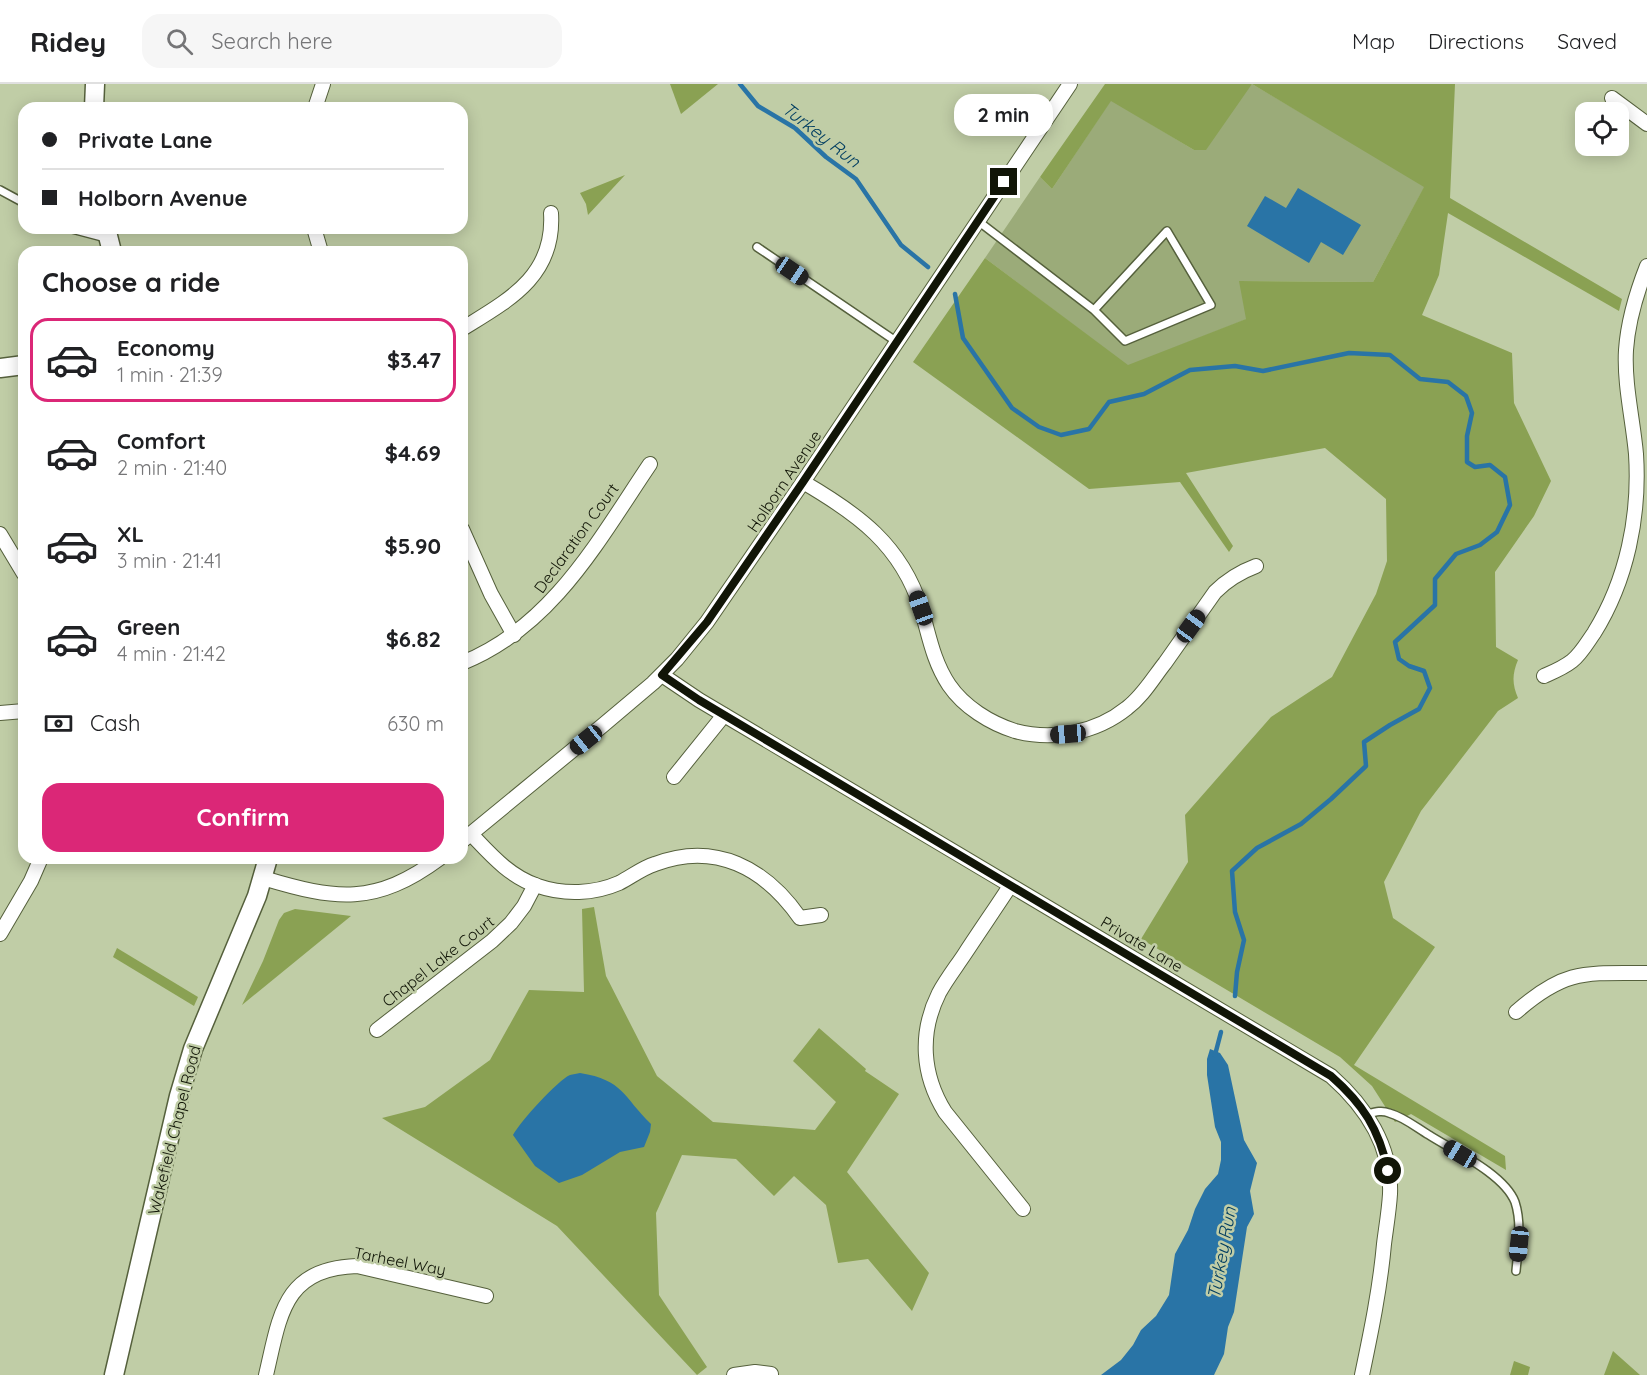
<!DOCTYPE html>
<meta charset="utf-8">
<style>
body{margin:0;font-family:Quicksand,sans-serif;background:#f6f6f6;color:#202124;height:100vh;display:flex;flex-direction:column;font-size:22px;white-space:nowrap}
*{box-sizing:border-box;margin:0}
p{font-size:20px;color:#757577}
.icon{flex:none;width:33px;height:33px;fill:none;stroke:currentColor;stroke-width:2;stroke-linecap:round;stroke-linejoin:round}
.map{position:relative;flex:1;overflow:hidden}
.panel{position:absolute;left:18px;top:162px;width:450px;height:618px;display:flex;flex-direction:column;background:#fff;border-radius:18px;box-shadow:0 3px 15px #0003}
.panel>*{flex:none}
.guide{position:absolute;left:18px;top:18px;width:450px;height:132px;border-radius:18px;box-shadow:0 3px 15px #0003;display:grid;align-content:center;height:132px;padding:0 24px;background:#fff}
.tools{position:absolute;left:1575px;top:18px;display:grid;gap:12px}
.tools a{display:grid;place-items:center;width:54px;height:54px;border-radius:12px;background:#fff;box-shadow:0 3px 15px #0003;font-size:30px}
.end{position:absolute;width:27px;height:27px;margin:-14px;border:8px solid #111507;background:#fff;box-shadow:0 0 0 3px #fff}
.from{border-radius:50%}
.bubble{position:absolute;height:42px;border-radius:18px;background:#fff;box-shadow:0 3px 15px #0003;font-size:20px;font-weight:700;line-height:42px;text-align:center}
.car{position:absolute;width:18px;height:36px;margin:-18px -9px;border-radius:8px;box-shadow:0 0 4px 2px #0007;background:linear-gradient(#222 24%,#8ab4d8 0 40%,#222 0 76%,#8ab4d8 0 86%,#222 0)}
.guide b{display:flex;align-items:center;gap:21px;height:57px;font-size:22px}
.guide b+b{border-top:2px solid #e0e0e0}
.guide i{width:15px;height:15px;background:#202124}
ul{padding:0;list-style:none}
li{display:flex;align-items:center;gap:18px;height:84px;margin:0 12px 9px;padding:0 12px;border:3px solid transparent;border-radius:18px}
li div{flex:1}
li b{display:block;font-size:22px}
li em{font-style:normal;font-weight:700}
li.on{border-color:#db2777}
li>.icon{width:54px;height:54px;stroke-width:1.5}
h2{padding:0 24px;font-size:27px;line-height:72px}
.pay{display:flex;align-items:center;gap:15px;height:66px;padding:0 24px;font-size:22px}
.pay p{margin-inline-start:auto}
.button{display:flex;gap:12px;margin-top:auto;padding:12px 24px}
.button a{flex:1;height:69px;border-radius:18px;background:#db2777;color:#fff;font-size:24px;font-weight:700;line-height:69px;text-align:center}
header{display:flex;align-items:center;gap:36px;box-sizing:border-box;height:84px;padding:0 30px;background:#fff;border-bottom:2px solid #e0e0e0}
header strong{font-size:28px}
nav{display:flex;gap:33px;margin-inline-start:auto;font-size:21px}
.search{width:420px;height:54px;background:#f6f6f6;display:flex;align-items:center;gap:15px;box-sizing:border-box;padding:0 21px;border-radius:18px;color:#757577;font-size:22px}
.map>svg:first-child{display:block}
.green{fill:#9bab79}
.forest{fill:#8aa153}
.water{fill:#2974a6}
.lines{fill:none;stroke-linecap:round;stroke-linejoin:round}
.stream{stroke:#2974a6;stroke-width:4.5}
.lane-casing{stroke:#55603c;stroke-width:10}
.street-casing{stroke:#55603c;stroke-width:16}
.secondary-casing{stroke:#55603c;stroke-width:21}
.lane{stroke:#fff;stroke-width:7}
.street{stroke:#fff;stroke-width:14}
.secondary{stroke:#fff;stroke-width:18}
.route{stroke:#111507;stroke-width:8}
.labels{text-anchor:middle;stroke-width:5;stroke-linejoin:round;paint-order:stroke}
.street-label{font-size:16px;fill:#111507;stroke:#c0cda6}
.water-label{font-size:18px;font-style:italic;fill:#023e61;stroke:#c0cda6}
</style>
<header>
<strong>Ridey</strong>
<div class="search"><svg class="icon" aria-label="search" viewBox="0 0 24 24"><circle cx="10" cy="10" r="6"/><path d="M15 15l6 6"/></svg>Search here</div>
<nav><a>Map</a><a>Directions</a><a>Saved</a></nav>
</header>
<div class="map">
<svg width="1647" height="1291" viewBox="0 0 1647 1291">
<rect width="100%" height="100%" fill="#c0cda6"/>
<path class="green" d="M1252,0L1425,102L1373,198L1240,197L1247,235L1128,282L985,174L1040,93L1052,105L1111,16L1194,66Z"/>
<g class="forest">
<path d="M670,0H718L681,30Z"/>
<path d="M1105,0H1455L1450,114L1622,215L1619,227L1448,129L1439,191L1422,231L1512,269L1514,319L1551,397L1534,432L1495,488L1496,563L1518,576C1512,590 1512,600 1518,614L1498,627L1421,727L1384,798L1393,834L1435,863L1354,981L1505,1072L1506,1086L1411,1030L1395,1038L1372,1002L1340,973L1141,855L1188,778L1185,731L1271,633L1332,593L1376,510L1387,477L1386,415L1325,364L1186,389L1233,462L1229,468L1180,398L1089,405L913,278L985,174L1128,281L1246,235L1239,197L1373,198L1424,103L1252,0L1206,66H1194L1111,17L1052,105L1040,93Z"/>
<path d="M625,91L588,131L586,120L580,109Z"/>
<path d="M594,823L606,892L657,992L713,1038L815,1046L836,1018L793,977L819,944L866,985L865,987L899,1010L847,1088L929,1189L912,1227L868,1175L838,1179L826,1121L794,1092L774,1112L736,1075L682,1071L656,1129L659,1211L707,1283L697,1291L557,1142L382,1034L425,1023L490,976L529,906L584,908L582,825Z"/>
<path d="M295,825L351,832L242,921L263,877L279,836L284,829Z"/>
<path d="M117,864L198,913L194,922L113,873Z"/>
<path d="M1613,1267L1640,1291H1604Z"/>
<path d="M1514,1277L1530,1283L1528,1291H1510Z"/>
</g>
<g class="water">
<path d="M1298,104L1361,141L1343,171L1321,158L1309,179L1247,142L1265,112L1286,124Z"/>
<path d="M1210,965L1220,969L1228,981L1244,1056L1257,1079L1250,1107L1254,1130L1247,1143L1234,1228L1228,1243L1224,1270L1214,1291H1101L1121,1276L1133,1261L1141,1246L1156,1232L1169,1211L1175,1170L1188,1146L1195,1125L1205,1105L1218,1090L1221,1076V1058L1215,1043L1207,991V975Z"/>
<path d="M580,989C624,996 623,1013 651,1040L650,1048L644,1063L620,1068L582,1091L559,1099L535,1082L513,1051C520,1038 558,996 570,991C573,990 577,990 580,989Z"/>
</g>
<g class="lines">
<g class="stream">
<path d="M740,0L758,22L795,44L826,73L856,95L901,161L928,183"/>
<path d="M955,210L963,254L1012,324L1039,343L1061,351L1089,345L1109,318L1144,310L1190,286L1235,282L1263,287L1349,269L1390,271L1420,295L1448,298L1466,312L1472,329L1467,352V378L1475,383L1490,381L1505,393L1510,421L1497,448L1480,461L1456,470L1435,495V521L1395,558L1399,575L1409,582L1424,587L1430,604L1419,625L1390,641L1364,658L1366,682L1331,715L1301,740L1257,764L1232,787L1235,828L1244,856L1237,888L1235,912"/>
<path d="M1215,971L1221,948"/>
</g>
<g class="lane-casing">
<g id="lane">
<path d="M0,106L24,119"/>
<path d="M978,137L1094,226L1125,257L1211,221L1167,147L1094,226"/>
<path d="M68,144L106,154"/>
<path d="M757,163L897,258"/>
<path d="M1367,1030C1375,1028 1382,1026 1389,1029C1404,1033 1417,1044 1429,1051C1454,1067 1504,1090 1515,1118C1522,1139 1518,1165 1516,1187"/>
</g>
</g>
<g class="street-casing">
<g id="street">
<path d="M1612,14L1647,40"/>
<path d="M315,24L323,0"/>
<path d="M314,144L321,168"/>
<path d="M462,245C509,216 555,192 551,129"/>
<path d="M803,398C858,430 901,461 921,524C929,551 933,577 949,601C964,623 990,639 1015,647C1053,657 1096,649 1127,624C1143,612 1153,594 1165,579C1182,555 1198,532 1215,508C1228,495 1240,488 1256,482"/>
<path d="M462,445L491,510L514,551"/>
<path d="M0,450L24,490"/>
<path d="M462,579C552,543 598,457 650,380"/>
<path d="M662,591L699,616L1331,992C1365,1022 1392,1062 1390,1110C1389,1127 1386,1144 1384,1160C1380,1205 1371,1248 1362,1291"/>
<path d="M1544,592C1553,588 1563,584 1572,577C1581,570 1587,559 1594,549C1627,496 1640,432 1636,370C1633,336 1624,300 1626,266C1628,237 1636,210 1647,182"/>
<path d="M0,629L24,627"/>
<path d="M674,693L724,631"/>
<path d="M471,750C491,771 510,793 538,802C564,811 594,810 619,799C631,793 642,784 655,780C715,757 765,784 800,834L821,831"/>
<path d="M462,757L602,642L653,599L677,575L707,538L803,398L1070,0"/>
<path d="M263,794C336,816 375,822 440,774"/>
<path d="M1010,802C995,825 979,848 964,871C956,883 946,896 939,909C919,949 922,991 945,1028L1023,1125"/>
<path d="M0,850L31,797L41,774"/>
<path d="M1516,928C1565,885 1585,889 1647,889"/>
<path d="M377,946L492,857L511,839L524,822L535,801"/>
<path d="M266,1291C280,1232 283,1184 357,1182L486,1212"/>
<path d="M734,1291L755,1288L771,1290"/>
</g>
</g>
<g class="secondary-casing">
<g id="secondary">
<path d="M94,24L95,0"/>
<path d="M106,144L112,168"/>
<path d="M0,284L24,281"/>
<path d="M114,1291L179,1012L193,965L257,812L268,774"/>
</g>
</g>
<use href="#lane" class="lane"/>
<use href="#street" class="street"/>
<use href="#secondary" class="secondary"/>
</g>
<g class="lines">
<path class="route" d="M1004,98L803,398L707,538L662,591L699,616L1331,992C1363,1020 1379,1045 1388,1087"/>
</g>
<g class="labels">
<g class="street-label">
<text transform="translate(784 397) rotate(-56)" y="6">Holborn Avenue</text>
<text transform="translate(576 454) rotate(-54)" y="6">Declaration Court</text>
<text transform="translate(1142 860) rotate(31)" y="6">Private Lane</text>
<text transform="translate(438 877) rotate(-38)" y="6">Chapel Lake Court</text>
<text transform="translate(174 1046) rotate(-76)" y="6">Wakefield Chapel Road</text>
<text transform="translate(400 1177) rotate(11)" y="6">Tarheel Way</text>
</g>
<g class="water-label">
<text transform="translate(821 51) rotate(38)" y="6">Turkey Run</text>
<text transform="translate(1222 1169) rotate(-80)" y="6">Turkey Run</text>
</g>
</g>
</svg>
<div class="tools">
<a><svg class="icon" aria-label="locate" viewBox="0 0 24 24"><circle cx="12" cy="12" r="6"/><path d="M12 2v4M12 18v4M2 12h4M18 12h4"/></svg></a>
</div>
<i class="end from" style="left:1388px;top:1087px"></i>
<i class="end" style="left:1004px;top:98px"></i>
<div class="bubble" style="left:954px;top:10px;width:99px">2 min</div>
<i class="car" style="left:792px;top:187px;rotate:124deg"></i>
<i class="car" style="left:921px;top:524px;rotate:340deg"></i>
<i class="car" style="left:1191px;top:542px;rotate:36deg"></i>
<i class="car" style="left:1068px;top:650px;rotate:266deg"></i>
<i class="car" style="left:586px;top:656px;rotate:231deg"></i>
<i class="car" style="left:1460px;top:1070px;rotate:301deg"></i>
<i class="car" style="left:1519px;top:1160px;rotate:186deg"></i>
<div class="guide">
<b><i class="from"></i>Private Lane</b>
<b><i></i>Holborn Avenue</b>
</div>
<section class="panel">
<h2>Choose a ride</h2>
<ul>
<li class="on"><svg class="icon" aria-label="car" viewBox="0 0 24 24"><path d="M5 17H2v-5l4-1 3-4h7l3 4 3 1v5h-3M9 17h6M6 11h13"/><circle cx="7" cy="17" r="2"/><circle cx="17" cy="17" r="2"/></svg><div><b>Economy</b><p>1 min · 21:39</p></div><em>$3.47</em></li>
<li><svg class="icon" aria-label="car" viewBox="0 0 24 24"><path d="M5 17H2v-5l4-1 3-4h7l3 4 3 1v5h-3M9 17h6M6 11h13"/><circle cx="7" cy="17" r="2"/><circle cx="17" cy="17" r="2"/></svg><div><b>Comfort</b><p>2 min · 21:40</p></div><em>$4.69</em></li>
<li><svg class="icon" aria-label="car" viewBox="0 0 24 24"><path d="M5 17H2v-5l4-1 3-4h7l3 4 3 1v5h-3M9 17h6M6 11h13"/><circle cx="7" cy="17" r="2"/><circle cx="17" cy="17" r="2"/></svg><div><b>XL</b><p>3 min · 21:41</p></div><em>$5.90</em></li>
<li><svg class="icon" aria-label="car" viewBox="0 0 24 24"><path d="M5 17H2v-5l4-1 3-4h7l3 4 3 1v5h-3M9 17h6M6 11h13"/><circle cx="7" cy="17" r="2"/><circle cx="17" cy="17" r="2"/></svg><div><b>Green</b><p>4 min · 21:42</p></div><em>$6.82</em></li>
</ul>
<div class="pay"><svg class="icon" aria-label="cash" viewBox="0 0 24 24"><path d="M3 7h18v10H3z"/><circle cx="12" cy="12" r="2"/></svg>Cash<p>630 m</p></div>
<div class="button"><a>Confirm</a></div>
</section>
</div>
